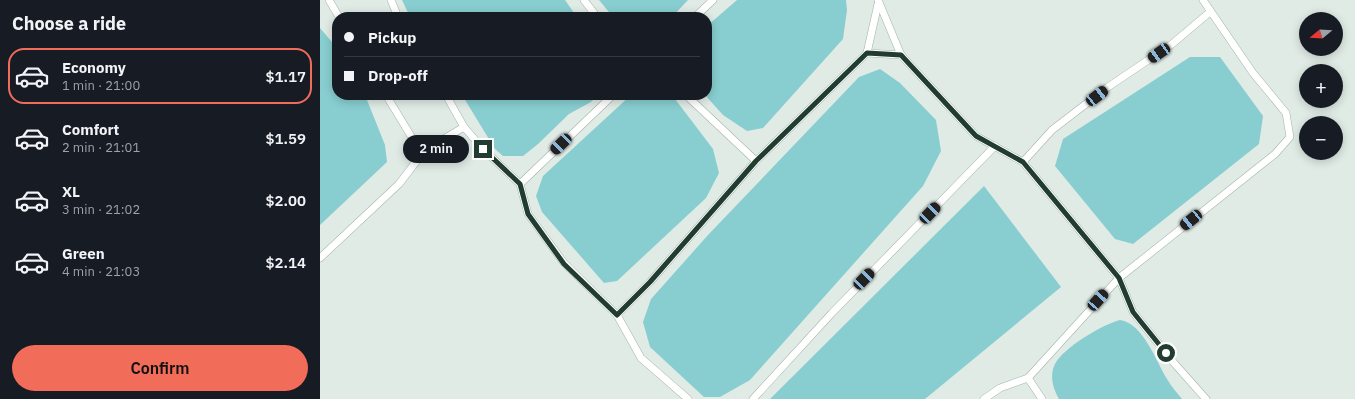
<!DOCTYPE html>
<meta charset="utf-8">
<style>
body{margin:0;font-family:"IBM Plex Sans",sans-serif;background:#20242c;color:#f1f3f6;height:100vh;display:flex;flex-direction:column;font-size:15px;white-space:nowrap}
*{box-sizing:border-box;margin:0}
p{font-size:13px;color:#9ea1a6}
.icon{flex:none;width:22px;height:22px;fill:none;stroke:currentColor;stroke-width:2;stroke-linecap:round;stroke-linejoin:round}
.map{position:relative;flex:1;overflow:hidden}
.panel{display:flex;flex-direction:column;background:#171b24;width:320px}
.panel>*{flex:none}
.guide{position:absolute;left:12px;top:12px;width:380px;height:88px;border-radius:16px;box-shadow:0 2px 10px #0003;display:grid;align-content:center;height:88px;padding:0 12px;background:#171b24}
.needle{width:26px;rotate:252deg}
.fabs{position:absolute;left:979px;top:12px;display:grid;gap:8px}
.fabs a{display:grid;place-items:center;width:44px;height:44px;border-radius:50%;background:#171b24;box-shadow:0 2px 10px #0003;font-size:20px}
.end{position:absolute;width:18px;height:18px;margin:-9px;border:5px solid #213c31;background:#fff;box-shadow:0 0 0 2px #fff}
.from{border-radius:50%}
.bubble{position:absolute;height:28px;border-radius:14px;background:#171b24;box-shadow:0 2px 10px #0003;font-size:13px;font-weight:600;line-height:28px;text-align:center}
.car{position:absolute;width:12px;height:24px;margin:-12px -6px;border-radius:5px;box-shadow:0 0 3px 1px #0007;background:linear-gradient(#222 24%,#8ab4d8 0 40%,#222 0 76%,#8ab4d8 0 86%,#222 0)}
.guide b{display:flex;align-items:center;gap:14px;height:38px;font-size:15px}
.guide b+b{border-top:1px solid #363941}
.guide i{width:10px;height:10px;background:#f1f3f6}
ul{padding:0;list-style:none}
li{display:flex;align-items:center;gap:12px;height:56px;margin:0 8px 6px;padding:0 4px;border:2px solid transparent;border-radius:16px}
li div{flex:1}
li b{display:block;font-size:15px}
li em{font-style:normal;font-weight:600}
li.current{border-color:#f16c59}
li>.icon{width:36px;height:36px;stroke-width:1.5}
h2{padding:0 12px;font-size:18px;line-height:48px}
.primary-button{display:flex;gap:8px;margin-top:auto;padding:8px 12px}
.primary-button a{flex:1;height:46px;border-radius:24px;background:#f16c59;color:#111;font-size:16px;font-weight:600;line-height:46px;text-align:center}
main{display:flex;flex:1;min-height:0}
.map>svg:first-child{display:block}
.water{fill:#88ced0}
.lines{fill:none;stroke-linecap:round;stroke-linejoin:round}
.lane-casing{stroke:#a3b3ab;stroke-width:8}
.lane{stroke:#fff;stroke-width:7}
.route{stroke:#213c31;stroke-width:5}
</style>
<main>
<section class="panel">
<h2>Choose a ride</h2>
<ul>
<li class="current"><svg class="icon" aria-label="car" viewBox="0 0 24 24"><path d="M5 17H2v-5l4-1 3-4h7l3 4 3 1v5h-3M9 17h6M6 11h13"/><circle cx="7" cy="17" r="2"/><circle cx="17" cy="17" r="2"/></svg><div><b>Economy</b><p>1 min · 21:00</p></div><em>$1.17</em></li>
<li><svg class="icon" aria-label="car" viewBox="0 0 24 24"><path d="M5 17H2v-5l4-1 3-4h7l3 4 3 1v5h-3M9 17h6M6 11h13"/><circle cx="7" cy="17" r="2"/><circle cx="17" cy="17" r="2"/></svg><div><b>Comfort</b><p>2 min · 21:01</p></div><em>$1.59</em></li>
<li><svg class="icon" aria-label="car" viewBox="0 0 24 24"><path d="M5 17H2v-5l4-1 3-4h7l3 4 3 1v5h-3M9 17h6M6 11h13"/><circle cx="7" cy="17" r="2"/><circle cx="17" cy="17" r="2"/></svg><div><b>XL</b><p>3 min · 21:02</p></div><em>$2.00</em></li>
<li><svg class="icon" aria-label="car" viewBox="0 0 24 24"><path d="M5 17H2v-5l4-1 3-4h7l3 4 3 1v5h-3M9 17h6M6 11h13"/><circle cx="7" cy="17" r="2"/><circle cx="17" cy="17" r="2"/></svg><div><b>Green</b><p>4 min · 21:03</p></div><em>$2.14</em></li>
</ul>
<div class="primary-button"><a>Confirm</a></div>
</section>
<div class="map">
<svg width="1035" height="399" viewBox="0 0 1035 399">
<rect width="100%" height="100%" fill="#e0ebe5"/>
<g class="water">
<path d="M82,0H245L257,17H90Z"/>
<path d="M279,0H368L352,17H293Z"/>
<path d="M417,0H526L527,10L523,39L443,128L427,131L403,115L385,95H387V26Z"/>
<path d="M0,28L17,48V95H45L65,145L67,162L0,225Z"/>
<path d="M870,57H900L943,116L939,144L813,244L795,239L735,166L743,139Z"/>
<path d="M560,69L580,83L616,120L621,151L603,186L430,380L400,397H384L330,347L323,322L331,299L388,235L539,77Z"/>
<path d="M142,95H277L271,102L249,114L218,144L203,156H183L175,149Z"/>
<path d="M311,95H352L393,149L399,173L386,198L297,281L284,283L222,212L216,196L223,176Z"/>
<path d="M664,186L741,287L605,399H450Z"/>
<path d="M800,320C823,323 836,361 847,379C851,386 857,393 862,399H739C733,389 729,375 735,364C743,348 783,324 800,320Z"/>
</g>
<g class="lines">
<g class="lane-casing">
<g id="lane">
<path d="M9,0L19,17"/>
<path d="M71,0L78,17"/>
<path d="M264,0L277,17"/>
<path d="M558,0L581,55L656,136L703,162L799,278L813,312L854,363L886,399"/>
<path d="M375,17L393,0"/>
<path d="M547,53L581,55"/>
<path d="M66,95L94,141L105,150"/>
<path d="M126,95L144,127L163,149L200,184L208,214L244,263L297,315L321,358L368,399"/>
<path d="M366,95L436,161"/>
<path d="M703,162L732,130L788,87L852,44L890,12"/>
<path d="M200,184L293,95"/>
<path d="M0,258L79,184L105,150L144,127"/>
<path d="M297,315L330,282L436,161L547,53L558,4"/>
<path d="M708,378L722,399"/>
<path d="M433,399L512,313L675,146"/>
<path d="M664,399L680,388L708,378L799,278L955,154L970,137L966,113L933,73L883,0"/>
</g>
</g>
<use href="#lane" class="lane"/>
</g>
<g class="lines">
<path class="route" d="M163,149L200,184L208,214L244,264L297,315L330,282L436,161L547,53L581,55L656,136L703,162L799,278L813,312L846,353"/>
</g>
</svg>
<div class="fabs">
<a><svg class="needle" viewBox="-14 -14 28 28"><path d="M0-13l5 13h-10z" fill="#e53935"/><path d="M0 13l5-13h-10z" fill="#9ea1a6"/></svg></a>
<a>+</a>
<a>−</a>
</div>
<i class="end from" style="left:846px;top:353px"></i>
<i class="end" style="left:163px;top:149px"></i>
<div class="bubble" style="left:83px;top:135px;width:66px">2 min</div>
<i class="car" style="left:839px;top:53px;rotate:236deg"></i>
<i class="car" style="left:777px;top:96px;rotate:52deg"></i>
<i class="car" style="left:241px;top:144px;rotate:226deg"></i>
<i class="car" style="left:610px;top:213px;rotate:44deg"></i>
<i class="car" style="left:871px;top:220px;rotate:231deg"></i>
<i class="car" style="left:544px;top:279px;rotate:44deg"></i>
<i class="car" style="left:778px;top:300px;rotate:42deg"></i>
<div class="guide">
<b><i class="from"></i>Pickup</b>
<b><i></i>Drop-off</b>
</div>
</div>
</main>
